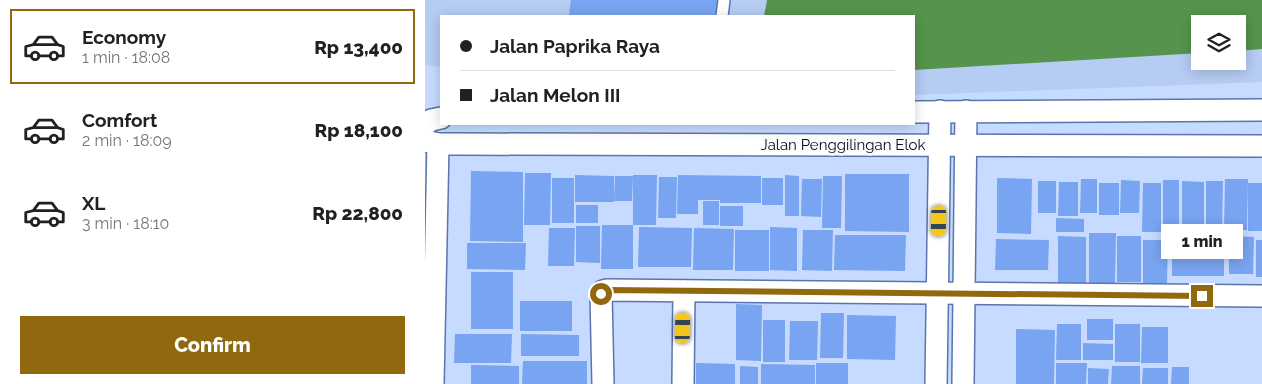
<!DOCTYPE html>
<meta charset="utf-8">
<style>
body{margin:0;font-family:Raleway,sans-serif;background:#f6f6f6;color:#202124;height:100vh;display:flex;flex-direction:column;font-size:19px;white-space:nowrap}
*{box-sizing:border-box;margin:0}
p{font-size:16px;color:#757577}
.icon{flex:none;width:28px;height:28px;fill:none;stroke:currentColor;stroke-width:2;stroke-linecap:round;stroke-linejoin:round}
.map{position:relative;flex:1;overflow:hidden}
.sheet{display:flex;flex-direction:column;background:#fff;width:425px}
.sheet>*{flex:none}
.hud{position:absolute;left:15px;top:15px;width:475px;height:110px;border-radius:0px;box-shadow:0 2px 12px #0003;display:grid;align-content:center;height:110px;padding:0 20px;background:#fff}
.fabs{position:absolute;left:766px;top:15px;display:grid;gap:10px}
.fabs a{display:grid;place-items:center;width:55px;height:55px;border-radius:0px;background:#fff;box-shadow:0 2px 12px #0003;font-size:25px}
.end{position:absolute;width:22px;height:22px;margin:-11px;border:6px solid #90690f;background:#fff;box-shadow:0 0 0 2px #fff}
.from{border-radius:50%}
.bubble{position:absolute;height:35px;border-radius:0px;background:#fff;box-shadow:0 2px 12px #0003;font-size:16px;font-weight:800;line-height:35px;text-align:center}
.car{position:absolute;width:15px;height:30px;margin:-15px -8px;border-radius:6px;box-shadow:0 0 4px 1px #0007;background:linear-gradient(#f5c518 24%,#345 0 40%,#f5c518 0 76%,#345 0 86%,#f5c518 0)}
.hud b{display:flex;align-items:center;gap:18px;height:48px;font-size:19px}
.hud b+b{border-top:1px solid #e0e0e0}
.hud i{width:12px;height:12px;background:#202124}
ul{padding:9px 0 0;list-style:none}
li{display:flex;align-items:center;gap:15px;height:75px;margin:0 10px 8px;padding:0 10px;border:2px solid transparent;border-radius:0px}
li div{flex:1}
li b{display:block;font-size:19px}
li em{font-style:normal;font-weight:800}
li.current{border-color:#90690f}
li>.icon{width:45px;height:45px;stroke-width:1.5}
.button{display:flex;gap:10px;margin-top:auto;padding:10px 20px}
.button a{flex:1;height:58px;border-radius:0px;background:#90690f;color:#fff;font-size:20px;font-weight:800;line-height:58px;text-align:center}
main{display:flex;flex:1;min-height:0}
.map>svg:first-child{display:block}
.built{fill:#b5ccf3;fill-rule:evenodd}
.water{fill:#56944d}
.building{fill:#79a4f1}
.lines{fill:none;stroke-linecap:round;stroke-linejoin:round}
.lane-casing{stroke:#5876ac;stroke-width:14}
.street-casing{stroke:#5876ac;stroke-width:24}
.lane{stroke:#fff;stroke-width:11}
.street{stroke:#fff;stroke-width:21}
.route{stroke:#90690f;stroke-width:6}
.labels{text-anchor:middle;stroke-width:5;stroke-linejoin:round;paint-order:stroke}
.street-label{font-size:15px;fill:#040d21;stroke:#fbfbfb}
</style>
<main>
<section class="sheet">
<ul>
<li class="current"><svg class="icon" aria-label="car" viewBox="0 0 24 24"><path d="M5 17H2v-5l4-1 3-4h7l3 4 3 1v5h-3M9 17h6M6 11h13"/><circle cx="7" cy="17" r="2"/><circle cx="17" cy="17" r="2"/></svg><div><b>Economy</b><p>1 min · 18:08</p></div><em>Rp 13,400</em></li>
<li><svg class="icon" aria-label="car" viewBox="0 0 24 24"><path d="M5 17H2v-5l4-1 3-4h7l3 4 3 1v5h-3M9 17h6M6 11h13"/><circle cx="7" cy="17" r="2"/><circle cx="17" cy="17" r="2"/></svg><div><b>Comfort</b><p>2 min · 18:09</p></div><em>Rp 18,100</em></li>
<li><svg class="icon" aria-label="car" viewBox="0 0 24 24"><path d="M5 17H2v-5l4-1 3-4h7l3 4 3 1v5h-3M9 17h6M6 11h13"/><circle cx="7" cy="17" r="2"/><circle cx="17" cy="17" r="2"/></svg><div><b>XL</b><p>3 min · 18:10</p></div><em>Rp 22,800</em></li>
</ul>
<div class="button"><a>Confirm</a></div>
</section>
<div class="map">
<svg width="837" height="384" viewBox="0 0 837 384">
<rect width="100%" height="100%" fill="#c6dbff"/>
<path class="built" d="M0,0H837V82L489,95V16H16V67L0,65ZM775,24H812V61H775Z"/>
<path class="water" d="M342,0H837V49L813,51L812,24H775V53L489,70V16H339Z"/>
<g class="building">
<path d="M146,0H293L290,16H144Z"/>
<path d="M46,171L98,172V242L45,241Z"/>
<path d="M100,173H126L125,225H99Z"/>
<path d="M420,174H484V232L420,231Z"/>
<path d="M150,175L189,176V202H150Z"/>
<path d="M208,175H232L231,225H208Z"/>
<path d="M253,175L336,176V203H295V200H273V214H252Z"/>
<path d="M360,175L374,176V216H360Z"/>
<path d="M190,176H208L207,201H189Z"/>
<path d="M398,176H417L416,228H397Z"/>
<path d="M234,177H252L251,218H233Z"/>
<rect x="127" y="178" width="22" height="45"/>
<rect x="337" y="178" width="21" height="27"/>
<path d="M572,178L607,179L606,234L572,233Z"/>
<path d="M377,179H397L396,217L376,216Z"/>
<path d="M656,179H672V213H655Z"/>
<path d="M800,179H823L822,230H799Z"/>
<path d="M696,180L715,181L714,213H695Z"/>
<rect x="738" y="180" width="16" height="50"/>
<rect x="613" y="181" width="18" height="32"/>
<path d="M757,181L779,182V230H757Z"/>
<path d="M781,181H798L797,232H781Z"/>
<path d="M634,182H653V216H633Z"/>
<rect x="674" y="183" width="20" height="32"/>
<path d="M718,183H736V232H717Z"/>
<rect x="823" y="183" width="14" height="48"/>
<rect x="278" y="201" width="16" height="24"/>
<rect x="151" y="205" width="22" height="18"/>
<rect x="295" y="206" width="23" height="20"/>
<path d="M631,218L659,219V232H631Z"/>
<path d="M177,225H208V269H176Z"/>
<path d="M151,226H175V263L151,262Z"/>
<path d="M214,227L267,228L266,267H213Z"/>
<path d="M345,227L372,228V271L345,270Z"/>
<path d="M124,228H150L149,266H123Z"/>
<path d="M269,228L309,229L308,270H268Z"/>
<rect x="310" y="230" width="34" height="41"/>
<path d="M378,230H408L407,271L377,270Z"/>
<path d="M664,233H691L690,284H664Z"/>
<path d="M410,235H481L480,271L409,270Z"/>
<path d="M747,235L799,236V276H747Z"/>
<path d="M633,236L661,237V284L633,283Z"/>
<rect x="692" y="236" width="24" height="46"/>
<path d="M804,236L829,237L828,274H804Z"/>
<path d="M571,239L624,240L623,270H570Z"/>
<path d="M718,240H743L742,284H718Z"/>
<rect x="831" y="240" width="6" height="37"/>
<path d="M42,243H101L100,270L42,269Z"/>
<rect x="46" y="272" width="42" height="57"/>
<rect x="95" y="301" width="52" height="30"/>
<path d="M311,304L337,305L336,361L311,360Z"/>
<path d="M396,313H419L418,358H395Z"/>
<path d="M422,315L471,316L470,360L422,359Z"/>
<rect x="662" y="319" width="26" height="21"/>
<rect x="338" y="320" width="22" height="42"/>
<path d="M365,321H393L392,360H364Z"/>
<path d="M632,324H656V360H631Z"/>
<rect x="690" y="324" width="25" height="38"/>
<path d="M717,327H743V363H716Z"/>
<path d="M591,329L630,330L629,384H591Z"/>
<path d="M30,334H87L86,363H29Z"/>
<path d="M96,334L154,335V356H96Z"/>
<path d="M658,343L688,344V360H658Z"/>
<path d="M98,361H162V384H97Z"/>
<path d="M271,363L310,364V384H271Z"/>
<rect x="391" y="363" width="32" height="21"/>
<path d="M631,363H662L661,384H631Z"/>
<path d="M336,364L390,365V384H336Z"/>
<path d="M46,365L94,366V384H46Z"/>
<path d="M315,366L333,367V384H315Z"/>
<path d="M687,366H715V384H686Z"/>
<path d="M747,367H764V384H746Z"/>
<path d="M663,368L684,369L683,384H663Z"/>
<path d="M718,368H743V384H717Z"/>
</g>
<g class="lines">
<g class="lane-casing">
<path id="lane" d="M297,16L299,0"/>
</g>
<g class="street-casing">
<g id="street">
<path d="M489,112L837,110"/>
<path d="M0,125L6,120L16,118"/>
<path d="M0,141L13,144H33L837,146"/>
<path d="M8,384L13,144"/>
<path d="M178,384L176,294L178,291L182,290L837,296"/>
<path d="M258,384L259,291"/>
<path d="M511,384L515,111"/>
<path d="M538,384L541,111"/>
</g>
</g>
<use href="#lane" class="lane"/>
<use href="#street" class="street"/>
</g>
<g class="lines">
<path class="route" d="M176,294L182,290L777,296"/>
</g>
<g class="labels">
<g class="street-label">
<text x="418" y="150">Jalan Penggilingan Elok</text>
</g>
</g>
</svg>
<div class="fabs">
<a><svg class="icon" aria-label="layers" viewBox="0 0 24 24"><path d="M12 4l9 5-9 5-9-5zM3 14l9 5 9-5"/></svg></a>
</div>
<i class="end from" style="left:176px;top:294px"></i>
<i class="end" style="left:777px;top:296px"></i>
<div class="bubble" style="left:736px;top:224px;width:82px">1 min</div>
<i class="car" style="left:514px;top:221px;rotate:181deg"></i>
<i class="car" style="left:258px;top:328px;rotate:1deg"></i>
<div class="hud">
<b><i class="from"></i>Jalan Paprika Raya</b>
<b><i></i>Jalan Melon III</b>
</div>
</div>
</main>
